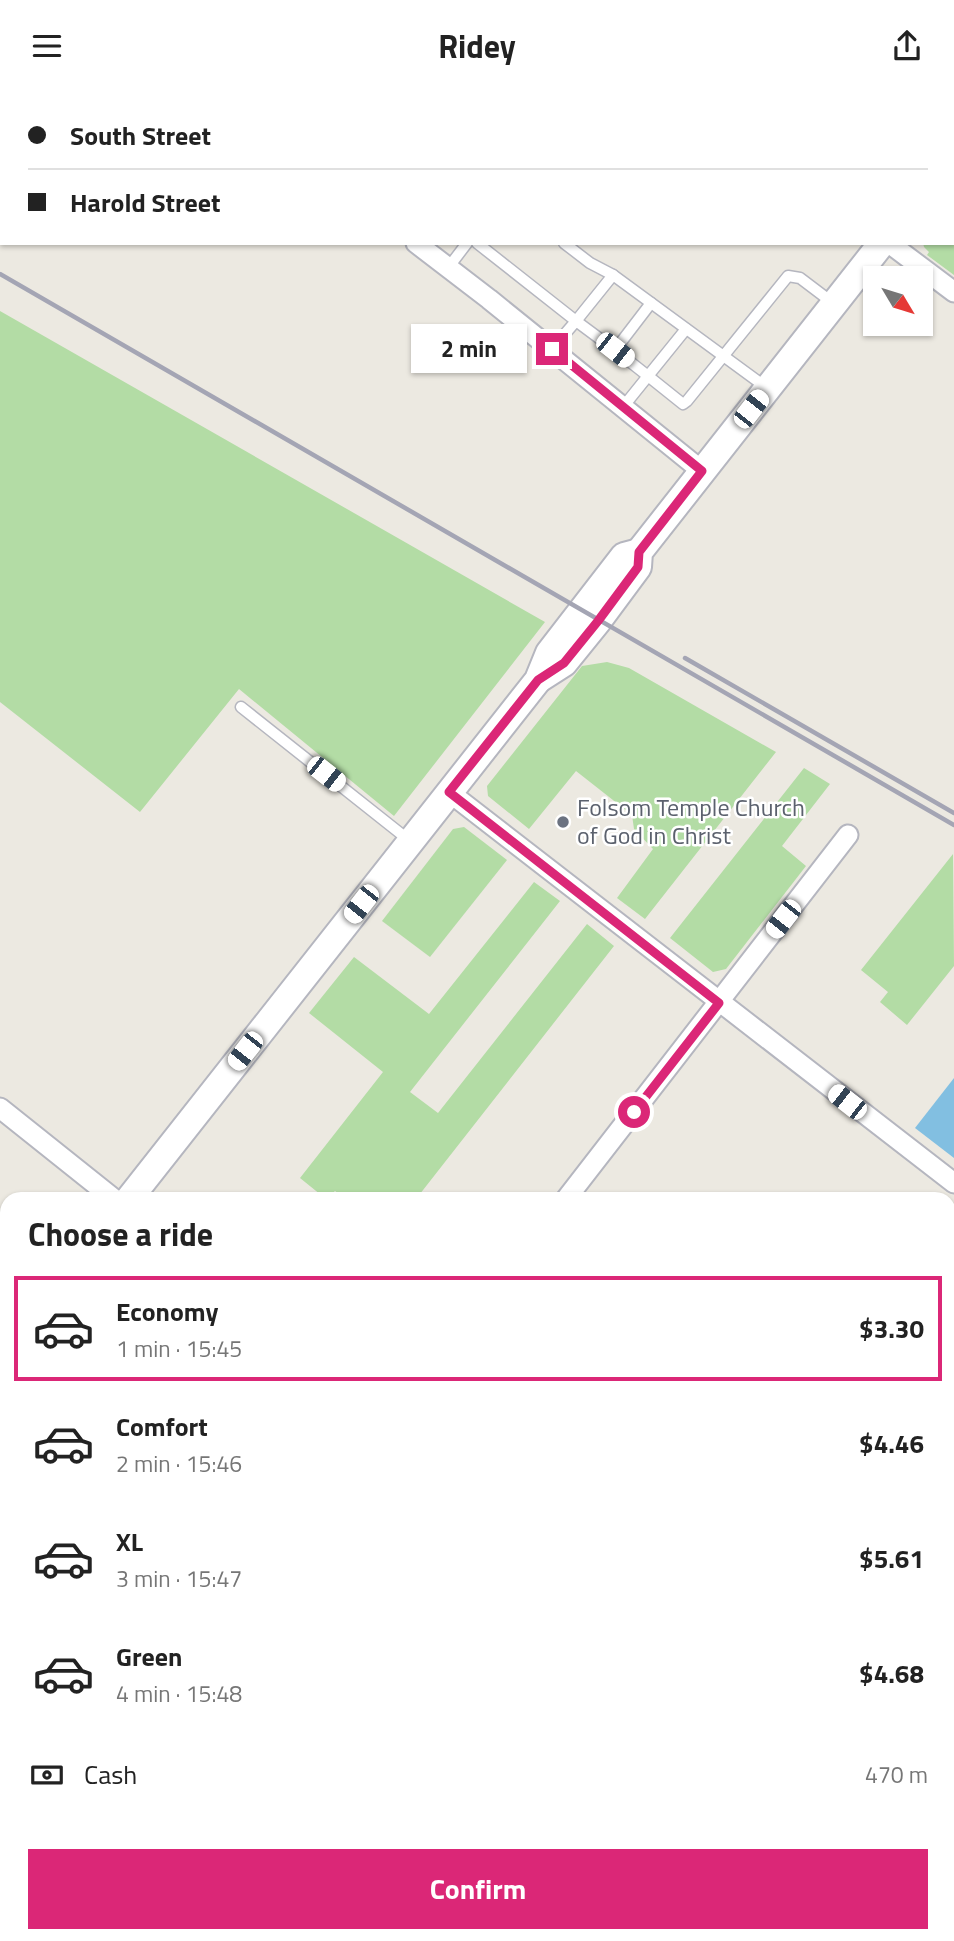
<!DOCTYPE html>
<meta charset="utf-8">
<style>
body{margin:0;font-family:"Titillium Web",sans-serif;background:#f6f6f6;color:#222;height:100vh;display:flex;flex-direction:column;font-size:26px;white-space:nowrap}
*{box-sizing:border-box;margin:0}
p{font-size:23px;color:#767676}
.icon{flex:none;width:38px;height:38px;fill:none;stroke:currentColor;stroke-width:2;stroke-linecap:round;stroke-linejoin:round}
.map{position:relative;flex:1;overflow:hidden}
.side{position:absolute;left:0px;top:1101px;width:956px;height:751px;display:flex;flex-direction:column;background:#fff;border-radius:21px 21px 0 0;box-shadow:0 2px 5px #0004}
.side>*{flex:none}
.hud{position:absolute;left:0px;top:0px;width:956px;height:154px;box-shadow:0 2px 5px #0004;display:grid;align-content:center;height:154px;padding:0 28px;background:#fff}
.needle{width:46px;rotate:128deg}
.fabs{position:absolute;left:863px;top:175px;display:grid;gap:14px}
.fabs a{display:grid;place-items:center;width:70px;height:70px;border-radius:0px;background:#fff;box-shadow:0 2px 5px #0004;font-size:35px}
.end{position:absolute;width:32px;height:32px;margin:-16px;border:9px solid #db2777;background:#fff;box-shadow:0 0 0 4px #fff}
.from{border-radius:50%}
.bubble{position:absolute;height:49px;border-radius:0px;background:#fff;box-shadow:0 2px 5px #0004;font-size:23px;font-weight:700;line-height:49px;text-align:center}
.car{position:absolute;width:21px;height:42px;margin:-21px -10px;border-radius:9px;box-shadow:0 0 5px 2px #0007;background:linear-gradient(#fff 24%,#345 0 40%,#fff 0 76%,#345 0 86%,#fff 0)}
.hud b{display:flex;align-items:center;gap:24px;height:66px;font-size:26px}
.hud b+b{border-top:2px solid #e0e0e0}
.hud i{width:18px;height:18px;background:#222}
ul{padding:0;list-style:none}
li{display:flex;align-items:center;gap:21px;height:105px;margin:0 14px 10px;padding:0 14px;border:4px solid transparent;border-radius:0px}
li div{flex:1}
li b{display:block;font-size:26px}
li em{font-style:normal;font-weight:700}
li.active{border-color:#db2777}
li>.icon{width:63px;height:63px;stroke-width:1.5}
h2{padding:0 28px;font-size:32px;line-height:84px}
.pay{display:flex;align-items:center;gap:18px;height:77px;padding:0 28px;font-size:26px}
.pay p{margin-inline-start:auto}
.cta{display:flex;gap:14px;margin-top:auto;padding:14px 28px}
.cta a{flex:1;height:80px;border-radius:0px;background:#db2777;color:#fff;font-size:28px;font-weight:700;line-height:80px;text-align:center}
header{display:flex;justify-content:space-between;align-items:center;height:91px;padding:0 28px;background:#fff;font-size:32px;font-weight:700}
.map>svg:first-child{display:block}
.green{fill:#b3dca5}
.water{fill:#82bfe1}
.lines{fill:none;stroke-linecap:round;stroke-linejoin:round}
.service-casing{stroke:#b5b6bf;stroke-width:13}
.minor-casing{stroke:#b5b6bf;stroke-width:23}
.tertiary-casing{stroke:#b5b6bf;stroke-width:26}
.secondary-casing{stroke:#b5b6bf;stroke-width:30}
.service{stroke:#fff;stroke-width:10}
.minor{stroke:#fff;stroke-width:19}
.tertiary{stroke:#fff;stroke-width:23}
.secondary{stroke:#fff;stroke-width:26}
.rail{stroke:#a4a5b4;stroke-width:4.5}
.route{stroke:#db2777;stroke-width:9}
.worship-dot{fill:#6b7280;stroke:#fff;stroke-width:2.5}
.labels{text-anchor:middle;stroke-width:5;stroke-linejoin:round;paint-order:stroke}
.worship-label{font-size:24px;fill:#5b616d;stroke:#fff;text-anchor:start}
</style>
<header><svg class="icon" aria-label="menu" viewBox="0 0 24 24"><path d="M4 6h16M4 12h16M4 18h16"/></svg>Ridey<svg class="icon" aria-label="share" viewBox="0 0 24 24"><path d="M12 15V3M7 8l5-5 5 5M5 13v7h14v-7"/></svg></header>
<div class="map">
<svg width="954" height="1850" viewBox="0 0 954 1850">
<rect width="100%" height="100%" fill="#ece9e1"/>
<g class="green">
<path d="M954,104V184L927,164L929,161L924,156L923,152H954Z"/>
<path d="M0,220L545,531L394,725L239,598L140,721L0,611Z"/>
<path d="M607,571L629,577L776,661L645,828L617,807L653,758L634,738L632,724L576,680L529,738L488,705L487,695L582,575Z"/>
<path d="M804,677L830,693L782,755L806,775L726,878L713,881L670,847Z"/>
<path d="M464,736L507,769L430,866L382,830L453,738Z"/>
<path d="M953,763L954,875L907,934L880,911L888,901L861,879Z"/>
<path d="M534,791L560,810L410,1001L438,1022L587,833L614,855L416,1108H346L335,1100L326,1108L300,1087L383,981L309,922L354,866L429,923Z"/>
<path d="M550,1844H818L819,1850H545Z"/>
</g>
<path class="water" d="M954,987V1067L915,1037Z"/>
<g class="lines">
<g class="service-casing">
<g id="service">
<path d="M531,0L533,2"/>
<path d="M476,2L478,0"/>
<path d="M477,152L576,230L613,184"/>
<path d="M564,152L590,172L613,184L767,297"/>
<path d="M448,177L467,152"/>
<path d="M552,258L576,230L615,259L651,212"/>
<path d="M615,259L648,285L686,238"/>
<path d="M623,316L648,285L683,313L687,310L788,185L800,187L833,212"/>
<path d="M241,616L410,750"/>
<path d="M0,1641L7,1632"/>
<path d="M313,1844L315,1850"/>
<path d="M337,1850L341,1844"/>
<path d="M452,1850L456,1844"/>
</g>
</g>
<g class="minor-casing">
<g id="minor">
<path d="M830,2L832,0"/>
<path d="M416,152L489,208L702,380"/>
<path d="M889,152L954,201"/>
<path d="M449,701L954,1092"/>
<path d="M0,1017L114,1108"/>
<path d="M566,1108L848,744"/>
<path d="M948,1215L954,1208"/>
<path d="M948,1376L954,1379"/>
<path d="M948,1748L954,1741"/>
</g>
</g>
<g class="tertiary-casing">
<path id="tertiary" d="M842,1844L843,1850"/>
</g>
<g class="secondary-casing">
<g id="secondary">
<path d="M539,588L564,572L598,530L638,476L639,461L882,152"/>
<path d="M129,1108L538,589L549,562L624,465L639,461"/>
<path d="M0,1272L7,1263"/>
</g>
</g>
<use href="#service" class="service"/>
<use href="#minor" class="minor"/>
<use href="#tertiary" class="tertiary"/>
<use href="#secondary" class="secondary"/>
<g class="rail">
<path d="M0,183L954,734"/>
<path d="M685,567L954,722"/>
</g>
</g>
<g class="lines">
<path class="route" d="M552,258L702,380L639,461L638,476L598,530L564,572L538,589L449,701L719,912L634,1021"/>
</g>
<circle class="worship-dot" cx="563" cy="731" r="7"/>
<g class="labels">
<g class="worship-label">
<text x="577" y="725">Folsom Temple Church<tspan x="577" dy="28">of God in Christ</tspan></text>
</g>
</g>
</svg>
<div class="fabs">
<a><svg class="needle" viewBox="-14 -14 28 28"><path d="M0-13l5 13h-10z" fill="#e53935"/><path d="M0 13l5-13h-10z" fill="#767676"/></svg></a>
</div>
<i class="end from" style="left:634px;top:1021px"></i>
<i class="end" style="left:552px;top:258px"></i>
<div class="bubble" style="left:411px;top:233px;width:116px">2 min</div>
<i class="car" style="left:615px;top:259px;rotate:128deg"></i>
<i class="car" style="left:751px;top:318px;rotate:38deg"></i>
<i class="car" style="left:326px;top:683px;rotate:128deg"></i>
<i class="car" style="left:361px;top:813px;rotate:218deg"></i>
<i class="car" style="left:783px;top:828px;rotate:218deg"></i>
<i class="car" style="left:245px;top:960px;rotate:218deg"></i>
<i class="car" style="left:847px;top:1011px;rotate:308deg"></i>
<div class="hud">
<b><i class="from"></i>South Street</b>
<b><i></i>Harold Street</b>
</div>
<section class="side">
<h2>Choose a ride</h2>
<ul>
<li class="active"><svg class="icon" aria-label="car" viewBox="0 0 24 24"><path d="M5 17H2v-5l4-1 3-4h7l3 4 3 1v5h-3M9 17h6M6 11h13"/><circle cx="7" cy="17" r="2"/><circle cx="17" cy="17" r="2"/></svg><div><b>Economy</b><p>1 min · 15:45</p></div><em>$3.30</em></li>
<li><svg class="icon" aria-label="car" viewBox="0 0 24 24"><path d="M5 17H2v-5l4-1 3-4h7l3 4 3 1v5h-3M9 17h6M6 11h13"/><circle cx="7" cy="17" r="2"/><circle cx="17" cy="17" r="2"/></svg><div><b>Comfort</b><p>2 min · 15:46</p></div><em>$4.46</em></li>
<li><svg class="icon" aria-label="car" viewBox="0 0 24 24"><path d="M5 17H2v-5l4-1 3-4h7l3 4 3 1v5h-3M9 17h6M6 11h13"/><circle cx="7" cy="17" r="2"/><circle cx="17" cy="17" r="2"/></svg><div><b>XL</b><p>3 min · 15:47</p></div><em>$5.61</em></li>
<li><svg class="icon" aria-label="car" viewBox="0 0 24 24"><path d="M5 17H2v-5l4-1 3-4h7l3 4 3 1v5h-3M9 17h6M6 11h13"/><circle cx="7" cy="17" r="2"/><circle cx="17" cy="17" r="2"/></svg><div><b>Green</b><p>4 min · 15:48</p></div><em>$4.68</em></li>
</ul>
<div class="pay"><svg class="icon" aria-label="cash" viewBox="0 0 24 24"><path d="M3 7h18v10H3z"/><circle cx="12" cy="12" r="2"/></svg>Cash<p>470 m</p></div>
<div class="cta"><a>Confirm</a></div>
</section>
</div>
